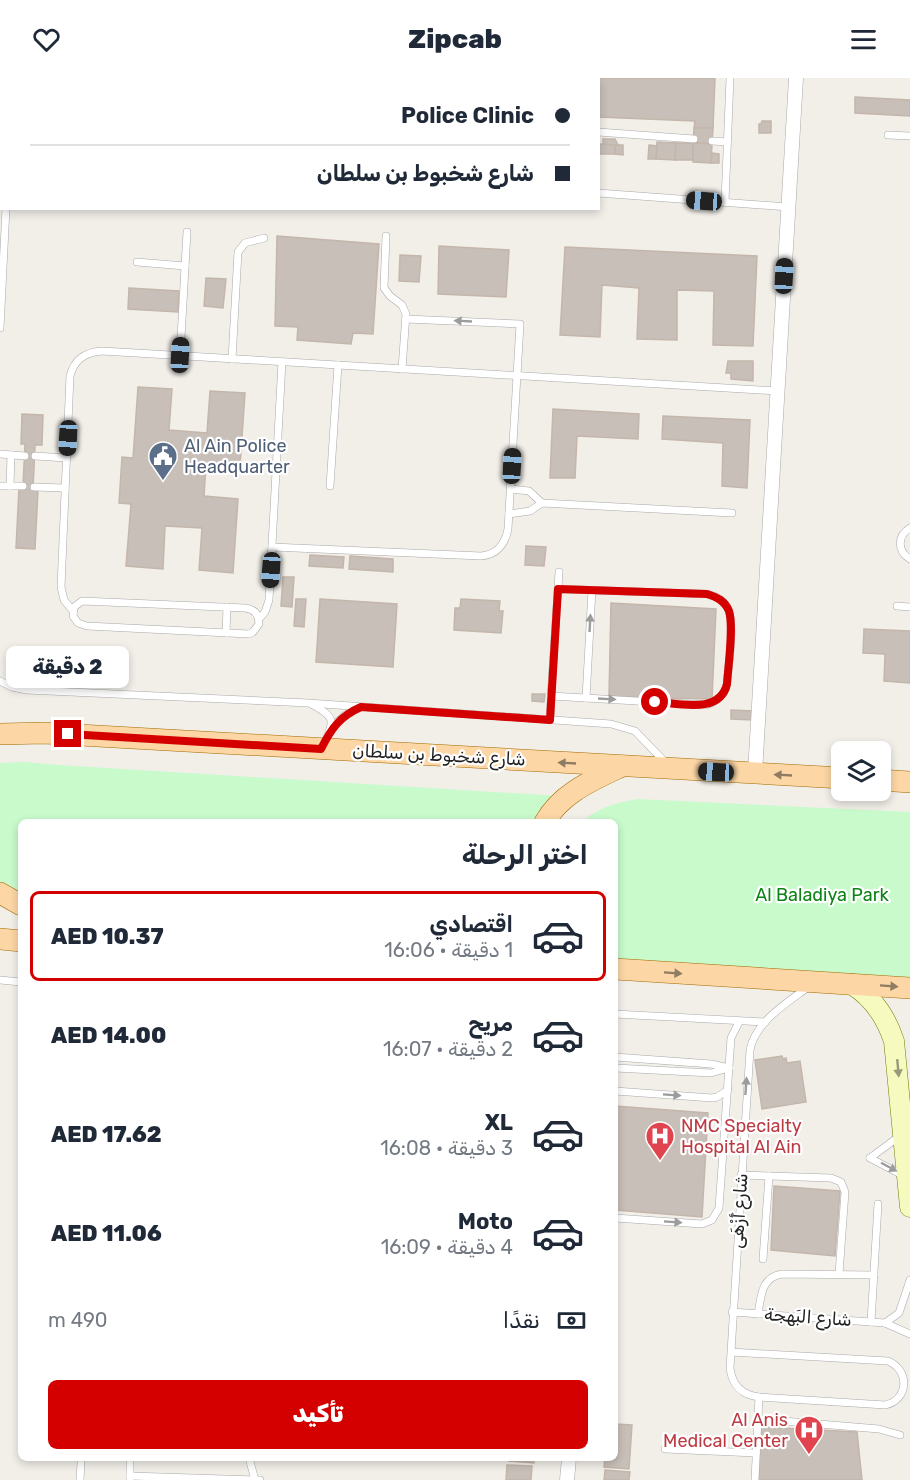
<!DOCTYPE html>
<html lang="ar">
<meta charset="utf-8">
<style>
body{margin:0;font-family:Rubik,Cairo,sans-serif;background:#f2f2f3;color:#1f2937;direction:rtl;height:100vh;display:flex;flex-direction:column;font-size:22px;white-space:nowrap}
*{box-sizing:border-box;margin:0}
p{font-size:20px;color:#747a83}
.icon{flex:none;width:33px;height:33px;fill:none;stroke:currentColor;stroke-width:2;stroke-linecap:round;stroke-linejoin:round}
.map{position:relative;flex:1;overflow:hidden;direction:ltr}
.panel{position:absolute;left:18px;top:741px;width:600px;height:642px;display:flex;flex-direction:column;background:#fff;border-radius:9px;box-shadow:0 3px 9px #0003;direction:rtl}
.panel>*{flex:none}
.top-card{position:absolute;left:0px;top:0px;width:600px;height:132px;box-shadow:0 3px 9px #0003;direction:rtl;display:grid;align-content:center;height:132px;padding:0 30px;background:#fff}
.buttons{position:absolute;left:831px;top:663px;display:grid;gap:12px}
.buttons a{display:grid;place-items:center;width:60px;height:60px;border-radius:9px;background:#fff;box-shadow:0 3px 9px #0003;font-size:30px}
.end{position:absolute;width:27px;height:27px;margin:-14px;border:8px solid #d40000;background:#fff;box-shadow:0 0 0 3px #fff}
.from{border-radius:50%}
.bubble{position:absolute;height:42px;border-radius:9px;background:#fff;box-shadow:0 3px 9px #0003;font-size:20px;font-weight:800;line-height:42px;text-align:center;direction:rtl}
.car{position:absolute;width:18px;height:36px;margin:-18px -9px;border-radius:8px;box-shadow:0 0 4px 2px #0007;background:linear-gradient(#222 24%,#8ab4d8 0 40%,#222 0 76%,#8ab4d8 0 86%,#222 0)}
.top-card b{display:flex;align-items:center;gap:21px;height:57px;font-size:22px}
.top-card b+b{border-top:2px solid #e0e1e3}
.top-card i{width:15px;height:15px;background:#1f2937}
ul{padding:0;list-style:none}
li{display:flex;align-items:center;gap:18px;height:90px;margin:0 12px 9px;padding:0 18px;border:3px solid transparent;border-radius:9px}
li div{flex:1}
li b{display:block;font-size:22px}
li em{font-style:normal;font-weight:800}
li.selected{border-color:#d40000}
li>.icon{width:54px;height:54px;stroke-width:1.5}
h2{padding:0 30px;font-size:27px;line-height:72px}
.pay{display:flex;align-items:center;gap:15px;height:66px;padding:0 30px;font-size:22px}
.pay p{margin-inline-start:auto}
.button{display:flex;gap:12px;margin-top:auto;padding:12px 30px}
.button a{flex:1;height:69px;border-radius:9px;background:#d40000;color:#fff;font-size:24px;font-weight:800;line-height:69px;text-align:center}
header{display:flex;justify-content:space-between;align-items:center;height:78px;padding:0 30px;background:#fff;font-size:27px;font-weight:800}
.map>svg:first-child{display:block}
.park{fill:#c8facc}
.building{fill:#c7bfb8;stroke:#c4b6ab;stroke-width:1.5}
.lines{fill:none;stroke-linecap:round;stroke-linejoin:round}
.service-casing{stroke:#a9a9a9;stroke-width:8}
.minor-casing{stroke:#a9a9a9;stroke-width:15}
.secondary-casing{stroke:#707d05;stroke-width:21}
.primary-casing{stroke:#a06b00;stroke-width:22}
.service{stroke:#fff;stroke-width:7}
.minor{stroke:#fff;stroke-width:14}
.secondary{stroke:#f7fabf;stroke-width:20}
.primary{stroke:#fcd6a4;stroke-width:21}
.oneway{fill:#9c9c9c}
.oneway2{fill:#8f7c63}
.oneway3{fill:#979978}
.route{stroke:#d40000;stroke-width:8}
.labels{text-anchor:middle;stroke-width:4.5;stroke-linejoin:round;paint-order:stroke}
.service-label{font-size:18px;fill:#4e5e75;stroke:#fff;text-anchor:start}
.street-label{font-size:18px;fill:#222;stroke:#fff}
.park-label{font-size:18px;fill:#0c8416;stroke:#fff}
.health-label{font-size:18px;fill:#be3a42;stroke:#fff;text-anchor:start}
</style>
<header><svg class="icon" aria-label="menu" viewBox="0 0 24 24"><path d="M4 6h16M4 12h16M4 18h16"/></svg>Zipcab<svg class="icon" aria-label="heart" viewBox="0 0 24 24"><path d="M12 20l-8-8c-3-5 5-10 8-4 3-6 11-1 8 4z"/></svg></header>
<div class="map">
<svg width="910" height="1402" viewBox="0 0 910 1402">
<rect width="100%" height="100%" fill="#f2efe9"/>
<g class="park">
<path d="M24,684L59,687L560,718L541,744H21V825L0,814V685Z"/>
<path d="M637,721L910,734V910L615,884V744H582C598,729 616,725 637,721Z"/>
</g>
<g class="building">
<path d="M542,0H715L713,50H694L695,43L598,39V2H542Z"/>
<path d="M855,19L910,22V38L855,35Z"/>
<path d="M762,43H771V55H759V46H761Z"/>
<path d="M694,50H713L712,66L693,65Z"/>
<path d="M603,61H615L618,67H603Z"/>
<path d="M657,64L676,65L675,82L656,81Z"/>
<path d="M676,65H693V82H675Z"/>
<path d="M693,65L712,66L711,85L693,84Z"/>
<path d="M598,66L615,67V76H598Z"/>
<path d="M615,67H623V77L615,76Z"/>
<path d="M649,67L657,68L656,81H648Z"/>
<path d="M712,75L719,76V85H711Z"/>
<path d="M277,158L379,166L373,256L353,255L351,266L297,262L298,249L275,248Z"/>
<path d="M439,168L509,172L506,219L438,216Z"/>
<path d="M565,169L757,178L753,268L713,267L714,213L677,212V262L637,261L639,210L602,207L600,259L560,257Z"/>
<path d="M400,177L421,178L419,204L399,203Z"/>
<path d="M206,200L226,201L223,230L204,228Z"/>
<path d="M129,210L179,213L178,234L128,231Z"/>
<path d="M728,283H753V303L731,301V295H726Z"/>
<path d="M138,309L172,311L169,352L207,355L210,313L245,315L240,388L206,385L204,418L238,421L233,495L199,492L202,450L165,448L163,491L126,488L131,426L119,425L122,379L133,380Z"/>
<path d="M553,331L639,336L638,361L577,358L575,400H550Z"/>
<path d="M22,336L43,337L42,367H35L33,412H38L35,471L16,470L19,410L23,408L25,366H21Z"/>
<path d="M663,338L750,342L747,410L722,408L723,365L662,361Z"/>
<path d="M526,468L546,469L544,488L525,487Z"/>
<path d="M310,477L344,479L343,490L309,488Z"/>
<path d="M350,478L393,481V494L349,491Z"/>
<path d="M283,499H294L292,529L281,528Z"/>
<path d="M296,521H306L304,549L294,548Z"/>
<path d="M320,521L397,526L393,589L316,584Z"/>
<path d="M461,521L500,523L499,533H503L501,555L454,552L455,530H460Z"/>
<path d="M611,525L716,531L712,621L609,619Z"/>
<path d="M864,551L910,553V605L884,603L885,576L863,575Z"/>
<path d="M532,616H545L544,624L532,623Z"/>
<path d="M731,632L754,633L753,642L731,641Z"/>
<path d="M782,978L783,981L786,980L787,985L800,983L806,1024L762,1031L755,982Z"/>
<path d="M615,1028L708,1035L702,1139L615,1132Z"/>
<path d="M774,1108L840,1113L835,1178L771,1172Z"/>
<path d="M615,1346L632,1347L629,1391L604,1389L605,1380H615Z"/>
<path d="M760,1349L857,1354L862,1402H758Z"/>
<path d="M509,1380H534V1385L509,1383Z"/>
<path d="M507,1387L532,1388L531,1402H506Z"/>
<path d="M605,1392L630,1394L629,1402H604Z"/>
</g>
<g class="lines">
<g class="service-casing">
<g id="service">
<path d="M475,0L476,2"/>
<path d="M441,2V0"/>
<path d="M0,52L2,53"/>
<path d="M598,54L694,61"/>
<path d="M888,57L910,58"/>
<path d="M712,63L727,64"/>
<path d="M0,70H2"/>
<path d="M598,115L788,129"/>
<path d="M0,119L2,121"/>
<path d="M725,124L730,0"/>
<path d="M386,158L384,210L390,218L402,227L406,236L402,291"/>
<path d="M137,184L185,188"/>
<path d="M0,250L6,130"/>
<path d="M180,277L187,154"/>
<path d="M232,281L238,174L245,165L264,160"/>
<path d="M0,376L25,378"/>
<path d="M35,378L67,380"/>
<path d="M0,408H23"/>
<path d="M10,408L11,377"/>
<path d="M330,408L338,287"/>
<path d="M34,409L65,410"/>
<path d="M511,411L529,413L542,425"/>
<path d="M509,436L530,433L542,425L732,435"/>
<path d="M910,450C897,458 897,473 910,481"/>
<path d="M272,469L481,478C496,477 505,467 508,451L520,246L406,241"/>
<path d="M558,511L707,516C715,518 723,521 727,529C736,544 728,588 727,606C724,618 717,624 705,627L551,618L559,494"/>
<path d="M82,523L245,530C255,531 259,537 259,546L253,554L249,556L87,548L78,545L73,538L74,529Z"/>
<path d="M897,528L910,529"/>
<path d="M73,533L64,522L61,509L70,298C74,282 85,274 102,273L777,313"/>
<path d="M259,541L265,534L269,522L282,284"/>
<path d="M226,555L227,529"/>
<path d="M0,603L12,609L27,612L308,625L611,646L635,653L665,684"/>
<path d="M586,620L592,512"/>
<path d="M311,626C336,639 335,643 323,668"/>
<path d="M550,642L551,618"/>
<path d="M332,649L345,637L359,630"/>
<path d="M0,902L21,904"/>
<path d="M615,936L765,944"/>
<path d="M615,979L711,986L729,990"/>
<path d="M615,990L711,995L729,990"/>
<path d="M615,1013L712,1020L717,1019L728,1012"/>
<path d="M870,1080L902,1097"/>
<path d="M870,1080L901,1057"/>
<path d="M741,1097L831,1100L841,1104L845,1114L839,1196"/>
<path d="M615,1140L702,1146L712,1142L719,1130L731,960L739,944"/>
<path d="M763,1181L769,1098"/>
<path d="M732,1234L885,1245L910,1256"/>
<path d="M758,1236C761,1219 761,1199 782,1196L874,1197"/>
<path d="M871,1244L878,1126"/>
<path d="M885,1245L899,1235L910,1202"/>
<path d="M731,1274L888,1283C910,1292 909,1322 885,1327L759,1319C742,1317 732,1307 730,1290L750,972C755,944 787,925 808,909"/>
<path d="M759,1341L879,1351L900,1357"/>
<path d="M665,1371L756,1375"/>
<path d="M249,1380L255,1402"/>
<path d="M130,1398L260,1402"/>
<path d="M80,1402L81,1385"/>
<path d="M130,1402V1380"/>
<path d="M755,1402L759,1319"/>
</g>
</g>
<g class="minor-casing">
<g id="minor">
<path d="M755,695L796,0"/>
<path d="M567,1402L569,1380"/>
</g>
</g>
<g class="secondary-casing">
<path id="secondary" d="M851,906C873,919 886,939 894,963L910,1129"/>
</g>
<g class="primary-casing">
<g id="primary">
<path d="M0,656L44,655L842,700"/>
<path d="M880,702L910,704"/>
<path d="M545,744C561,715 593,702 622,688"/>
<path d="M0,815L21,827"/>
<path d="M0,861L21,863"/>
<path d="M615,891L910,910"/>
</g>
</g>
<use href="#service" class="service"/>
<use href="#minor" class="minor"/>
<use href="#secondary" class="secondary"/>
<use href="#primary" class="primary"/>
</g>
<defs><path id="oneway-solid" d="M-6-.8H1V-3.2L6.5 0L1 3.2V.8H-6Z" transform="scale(1.5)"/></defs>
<g class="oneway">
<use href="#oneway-solid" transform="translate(463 243) rotate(-177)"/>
<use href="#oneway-solid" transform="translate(590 545) rotate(-87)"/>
<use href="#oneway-solid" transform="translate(607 621) rotate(3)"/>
<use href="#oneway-solid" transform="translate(746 1008) rotate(-86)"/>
<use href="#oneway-solid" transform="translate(672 1017) rotate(4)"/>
<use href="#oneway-solid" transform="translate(889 1089) rotate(28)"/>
<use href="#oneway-solid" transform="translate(673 1144) rotate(4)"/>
</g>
<g class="oneway2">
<use href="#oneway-solid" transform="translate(567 685) rotate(-177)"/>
<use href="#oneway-solid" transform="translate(783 697) rotate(-177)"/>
<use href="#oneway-solid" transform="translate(673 895) rotate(4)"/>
<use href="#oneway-solid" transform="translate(889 908) rotate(4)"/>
</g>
<use class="oneway3" href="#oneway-solid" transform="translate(898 990) rotate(85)"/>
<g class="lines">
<path class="route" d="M68,656L321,671C331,651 340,638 361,629L550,642L558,511L707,516C717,519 725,523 729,533C734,548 728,590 727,606C720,637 678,625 655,624"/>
</g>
<defs>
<g id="civic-pin" transform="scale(1.5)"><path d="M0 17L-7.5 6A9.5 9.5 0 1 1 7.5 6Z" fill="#5c6f8a" stroke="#fff"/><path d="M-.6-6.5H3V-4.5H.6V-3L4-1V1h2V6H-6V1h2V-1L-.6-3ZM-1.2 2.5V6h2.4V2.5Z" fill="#fff"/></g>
<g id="hospital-pin" transform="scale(1.5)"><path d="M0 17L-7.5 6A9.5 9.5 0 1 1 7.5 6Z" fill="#e0444e" stroke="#fff"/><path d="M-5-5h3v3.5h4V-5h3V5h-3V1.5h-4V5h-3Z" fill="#fff"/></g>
</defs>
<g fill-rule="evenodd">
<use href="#civic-pin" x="163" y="378"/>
<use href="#hospital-pin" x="660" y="1058"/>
<use href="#hospital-pin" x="809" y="1352"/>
</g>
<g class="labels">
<g class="service-label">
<text x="184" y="374">Al Ain Police<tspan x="184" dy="21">Headquarter</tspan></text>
</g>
<g class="street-label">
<text transform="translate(439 677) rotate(3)" y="6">شارع شخبوط بن سلطان</text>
<text transform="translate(739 1133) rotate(-86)" y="6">شارع أَزْهَى</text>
<text transform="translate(808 1239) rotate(4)" y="6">شارع البَهجة</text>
</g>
<g class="park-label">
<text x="822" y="823">Al Baladiya Park</text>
</g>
<g class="health-label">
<text x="681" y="1054">NMC Specialty<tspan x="681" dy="21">Hospital Al Ain</tspan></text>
<text x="788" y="1348" text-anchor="end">Al Anis<tspan x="788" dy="21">Medical Center</tspan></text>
</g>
</g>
</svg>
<div class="buttons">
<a><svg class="icon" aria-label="layers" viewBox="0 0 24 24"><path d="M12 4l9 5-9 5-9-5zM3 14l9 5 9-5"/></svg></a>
</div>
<i class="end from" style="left:655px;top:624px"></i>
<i class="end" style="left:68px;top:656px"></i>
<div class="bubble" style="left:6px;top:568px;width:123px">2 دقيقة</div>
<i class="car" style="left:704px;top:123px;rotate:274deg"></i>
<i class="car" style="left:784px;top:198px;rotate:3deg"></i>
<i class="car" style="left:180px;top:277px;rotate:3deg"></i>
<i class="car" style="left:68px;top:360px;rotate:183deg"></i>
<i class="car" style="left:512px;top:388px;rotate:3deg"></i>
<i class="car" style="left:271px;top:492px;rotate:184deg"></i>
<i class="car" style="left:716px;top:694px;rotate:273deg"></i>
<div class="top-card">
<b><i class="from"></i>Police Clinic</b>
<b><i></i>شارع شخبوط بن سلطان</b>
</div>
<section class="panel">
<h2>اختر الرحلة</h2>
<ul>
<li class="selected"><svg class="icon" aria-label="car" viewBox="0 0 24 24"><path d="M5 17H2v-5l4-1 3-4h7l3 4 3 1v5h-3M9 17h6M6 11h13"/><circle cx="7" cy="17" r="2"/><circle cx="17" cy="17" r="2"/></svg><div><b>اقتصادي</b><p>1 دقيقة · 16:06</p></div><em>AED 10.37</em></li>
<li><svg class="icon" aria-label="car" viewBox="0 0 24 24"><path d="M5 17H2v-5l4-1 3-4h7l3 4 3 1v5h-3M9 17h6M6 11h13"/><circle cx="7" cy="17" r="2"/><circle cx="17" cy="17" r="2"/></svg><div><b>مريح</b><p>2 دقيقة · 16:07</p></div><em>AED 14.00</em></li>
<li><svg class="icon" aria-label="car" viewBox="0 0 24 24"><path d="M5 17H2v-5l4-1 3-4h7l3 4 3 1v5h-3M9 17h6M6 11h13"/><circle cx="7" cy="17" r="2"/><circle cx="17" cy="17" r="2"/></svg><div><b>XL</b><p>3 دقيقة · 16:08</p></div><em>AED 17.62</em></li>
<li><svg class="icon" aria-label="car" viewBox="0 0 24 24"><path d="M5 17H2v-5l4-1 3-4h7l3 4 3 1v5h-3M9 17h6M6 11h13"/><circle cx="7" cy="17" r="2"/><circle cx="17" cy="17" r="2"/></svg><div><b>Moto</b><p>4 دقيقة · 16:09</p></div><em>AED 11.06</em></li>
</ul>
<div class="pay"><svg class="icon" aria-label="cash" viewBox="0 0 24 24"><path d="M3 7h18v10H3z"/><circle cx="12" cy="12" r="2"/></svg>نقدًا<p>490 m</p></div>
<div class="button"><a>تأكيد</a></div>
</section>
</div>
